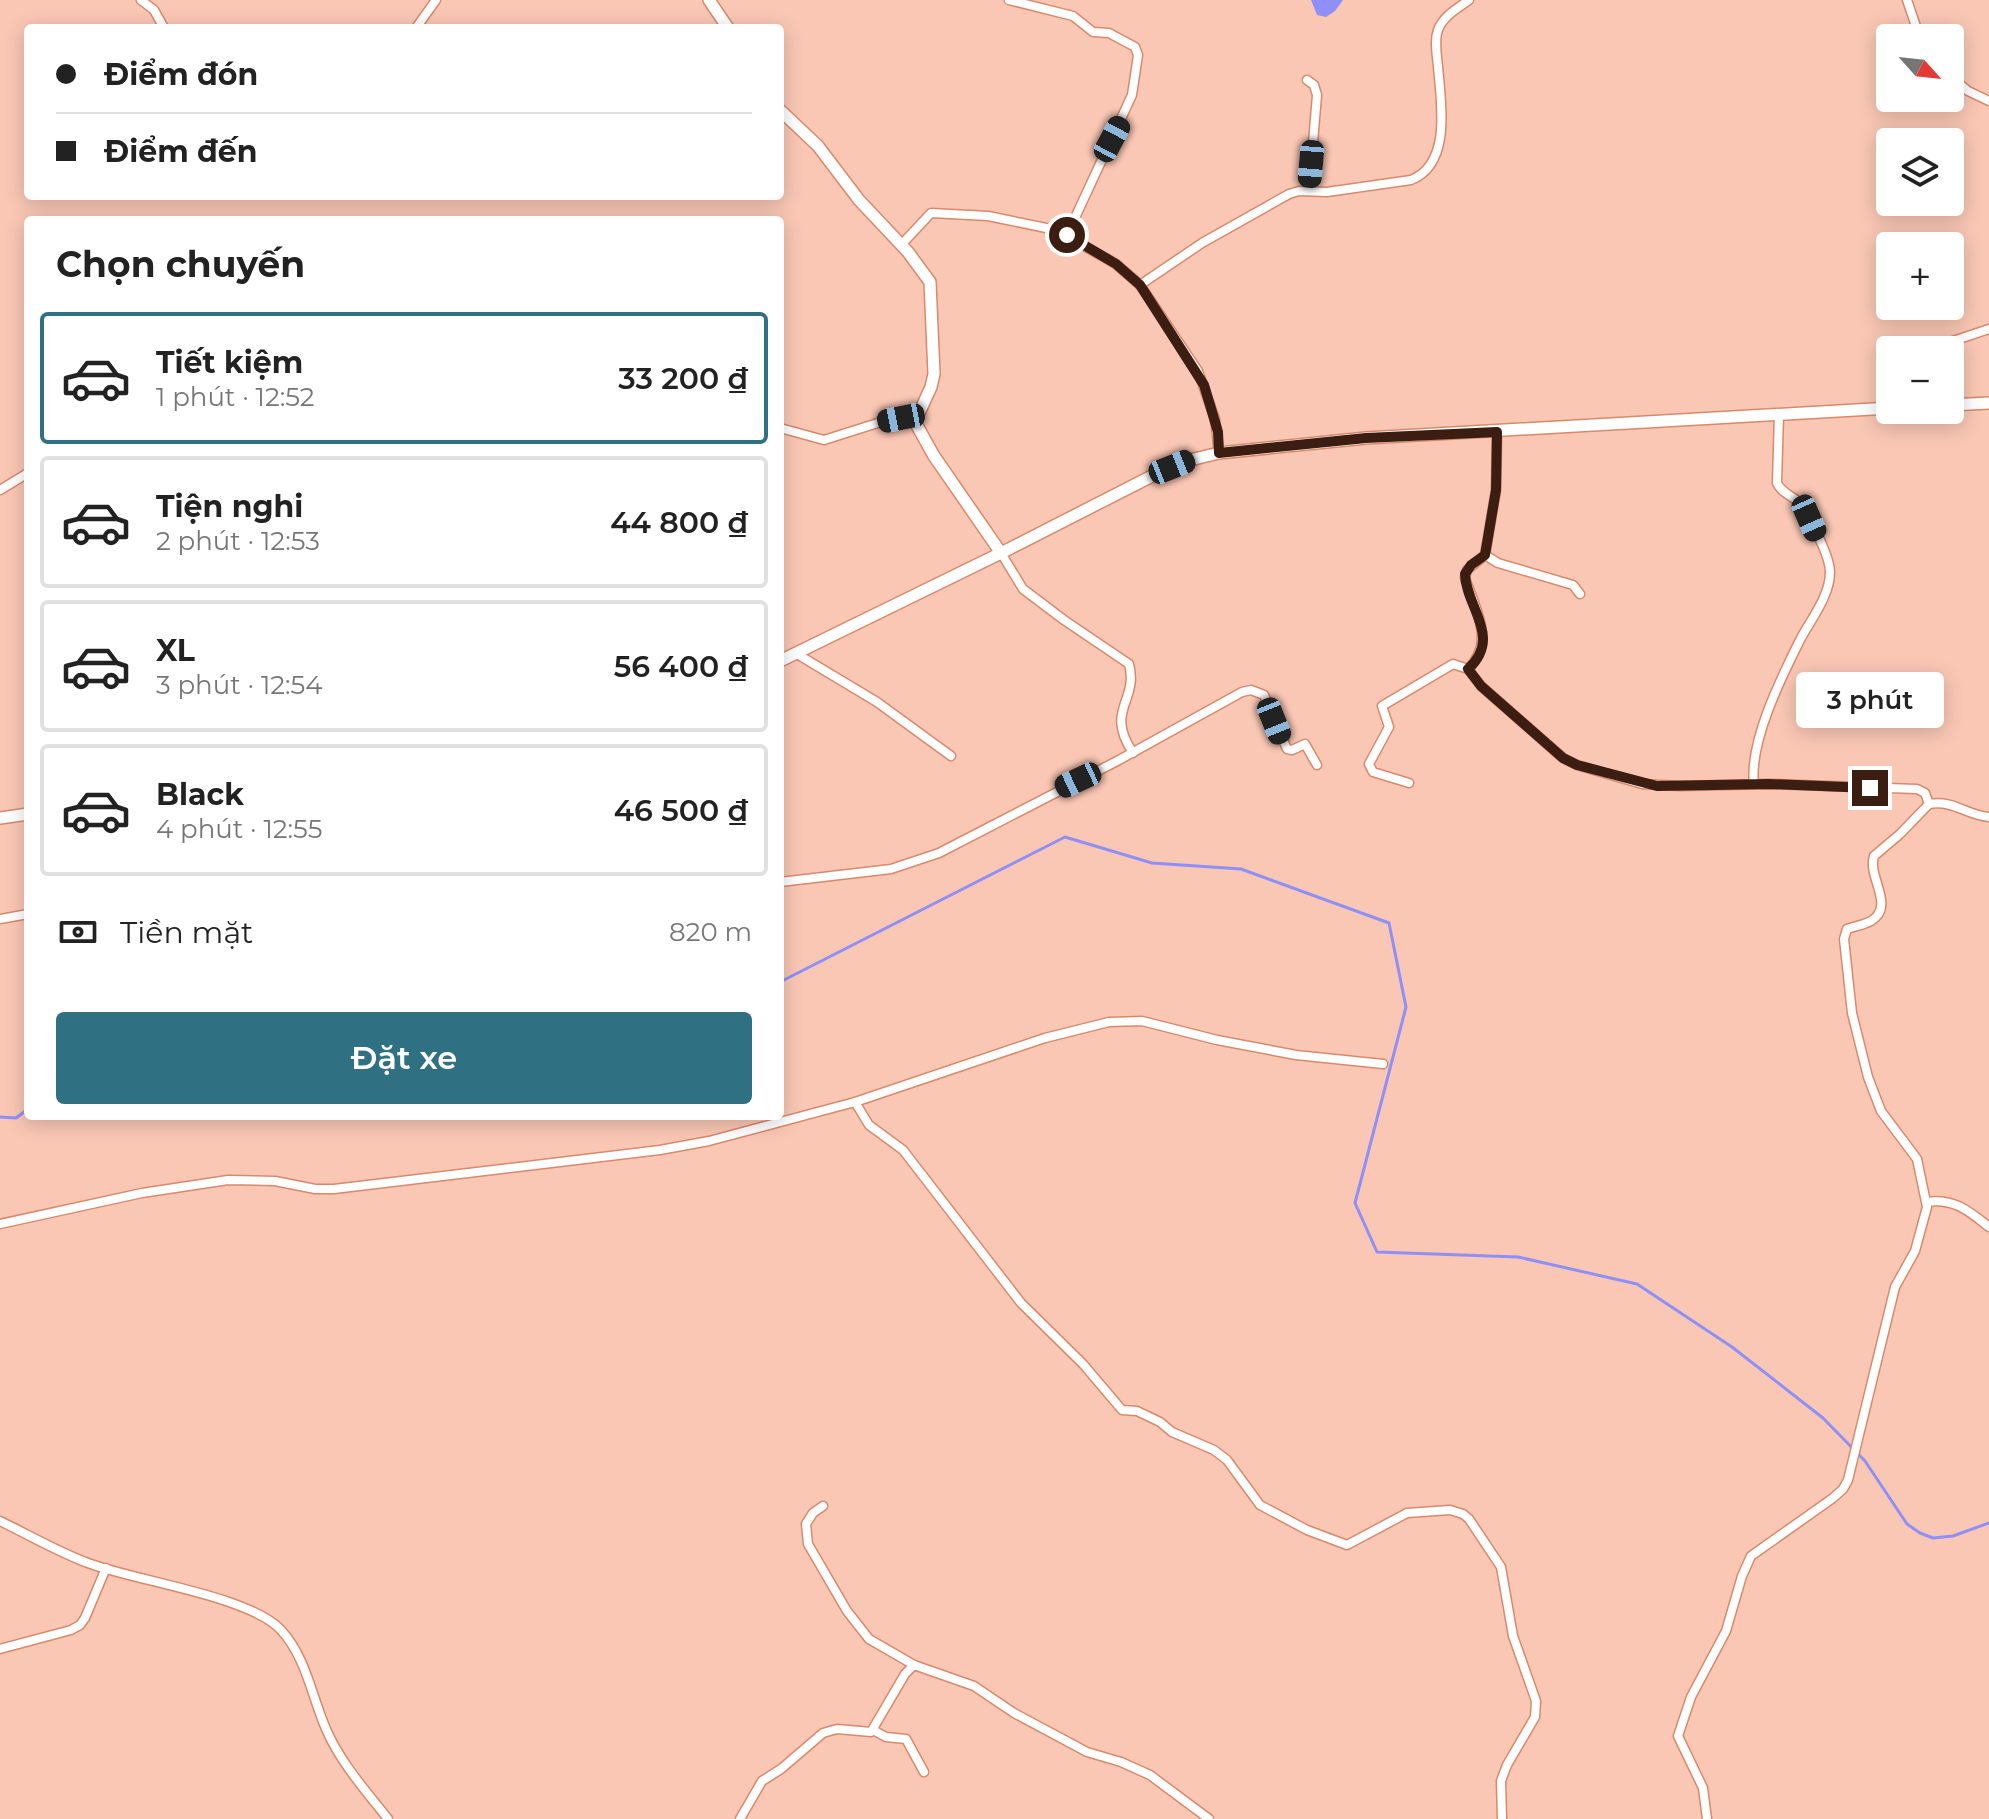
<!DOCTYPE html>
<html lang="vi">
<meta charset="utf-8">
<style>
body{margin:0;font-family:Montserrat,sans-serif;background:#f2f2f2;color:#222;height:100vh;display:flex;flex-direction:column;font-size:30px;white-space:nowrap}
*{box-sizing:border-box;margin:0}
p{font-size:26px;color:#767676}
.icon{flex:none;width:44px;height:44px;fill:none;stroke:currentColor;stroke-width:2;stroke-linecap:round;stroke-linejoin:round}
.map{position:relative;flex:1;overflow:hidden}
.drawer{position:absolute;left:24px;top:216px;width:760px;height:904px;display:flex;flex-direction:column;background:#fff;border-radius:8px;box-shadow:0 4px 20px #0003}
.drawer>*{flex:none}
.hud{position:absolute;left:24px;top:24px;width:760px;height:176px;border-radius:8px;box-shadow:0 4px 20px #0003;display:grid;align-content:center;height:176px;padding:0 32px;background:#fff}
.needle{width:52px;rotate:117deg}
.buttons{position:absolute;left:1876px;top:24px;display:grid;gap:16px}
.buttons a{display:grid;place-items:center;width:88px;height:88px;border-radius:8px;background:#fff;box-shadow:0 4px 20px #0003;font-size:40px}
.end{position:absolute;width:36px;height:36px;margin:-18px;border:10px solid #3c1d11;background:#fff;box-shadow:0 0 0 4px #fff}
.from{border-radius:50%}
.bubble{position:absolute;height:56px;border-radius:8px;background:#fff;box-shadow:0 4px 20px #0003;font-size:26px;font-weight:600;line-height:56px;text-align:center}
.car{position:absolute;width:24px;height:48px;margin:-24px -12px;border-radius:10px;box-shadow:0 0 6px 2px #0007;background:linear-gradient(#222 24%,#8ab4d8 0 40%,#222 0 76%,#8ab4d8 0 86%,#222 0)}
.hud b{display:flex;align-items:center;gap:28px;height:76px;font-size:30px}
.hud b+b{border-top:2px solid #e0e0e0}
.hud i{width:20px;height:20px;background:#222}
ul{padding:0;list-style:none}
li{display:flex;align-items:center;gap:24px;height:132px;margin:0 16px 12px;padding:0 16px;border:4px solid #e0e0e0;border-radius:8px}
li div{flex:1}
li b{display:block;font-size:30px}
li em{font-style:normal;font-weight:600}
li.on{border-color:#2f7083}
li>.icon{width:72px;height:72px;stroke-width:1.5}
h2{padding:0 32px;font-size:36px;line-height:96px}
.pay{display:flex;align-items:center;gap:20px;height:88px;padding:0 32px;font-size:30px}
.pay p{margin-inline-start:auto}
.cta{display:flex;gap:16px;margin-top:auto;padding:16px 32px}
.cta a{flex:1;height:92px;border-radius:8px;background:#2f7083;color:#fff;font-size:32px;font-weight:600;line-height:92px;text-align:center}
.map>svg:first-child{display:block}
.water{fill:#8f90f7}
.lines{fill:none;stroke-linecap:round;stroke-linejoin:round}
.stream{stroke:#8f90f7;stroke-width:3}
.street-casing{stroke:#d9896b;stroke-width:11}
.secondary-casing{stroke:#d9896b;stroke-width:14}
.street{stroke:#fff;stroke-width:8}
.secondary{stroke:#fff;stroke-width:11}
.route{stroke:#3c1d11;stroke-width:10}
</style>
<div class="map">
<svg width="1989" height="1819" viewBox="0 0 1989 1819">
<rect width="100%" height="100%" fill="#fac7b4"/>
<path class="water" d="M1311,0H1343L1335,11L1326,17L1317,15Z"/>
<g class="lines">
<g class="stream">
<path d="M780,982L1065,837L1152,863L1241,869L1389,923L1406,1007L1355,1203L1377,1252L1518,1257L1637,1284L1732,1347L1823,1418L1865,1461L1907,1524L1920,1533L1933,1538L1953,1536L1989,1523"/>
<path d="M0,1117L16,1118L28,1109"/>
</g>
<g class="street-casing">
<g id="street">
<path d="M141,0L154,10L164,28"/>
<path d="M1009,0L1073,16L1093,32L1109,33L1135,47L1138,55L1132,95L1067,235"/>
<path d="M1907,0L1920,38"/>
<path d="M416,28L436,0"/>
<path d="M1950,76L1968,91L1989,101"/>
<path d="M1307,80L1314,85L1317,95L1309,190"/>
<path d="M901,245L931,213L988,216L1056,230L1116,264L1140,285L1198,371L1215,419L1219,453"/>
<path d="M1140,285L1202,243L1289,194L1299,191L1327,192L1411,180C1452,164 1441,102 1438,67C1437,55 1434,41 1438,30C1443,16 1458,8 1469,0"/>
<path d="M1926,350L1989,329"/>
<path d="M780,428L824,440L881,422L916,415"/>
<path d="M0,490L28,473"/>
<path d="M1001,553L1023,589L1064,620L1129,664C1139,702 1104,709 1133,753"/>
<path d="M1485,555L1498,563L1573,585L1580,594"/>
<path d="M797,654L877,702L951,756"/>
<path d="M1468,669L1481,686L1563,758L1577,765L1642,784L1680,786L1769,784L1917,789L1925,793L1929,804L1900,834L1874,856C1867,877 1896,906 1871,921C1864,925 1855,926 1847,929L1844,939L1852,1013L1868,1077L1881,1111L1917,1159L1927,1207L1915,1251L1895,1287L1848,1480L1843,1489L1833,1498L1751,1556L1742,1576L1726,1631L1691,1697L1678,1736L1703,1788L1707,1819"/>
<path d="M1409,783L1373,772L1369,764L1389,727L1382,706L1453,664L1468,669C1496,642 1475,608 1465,578L1467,570L1485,555L1496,490L1497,432"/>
<path d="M1754,784C1749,742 1781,678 1800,640C1811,619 1830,596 1830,572C1830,555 1811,521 1802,505C1794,496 1782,494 1777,483L1779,414"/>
<path d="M1929,804C1955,800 1965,815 1989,817"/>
<path d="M780,882L891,869L939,853L1119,760L1242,692L1251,690L1264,695L1287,749L1292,750L1305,744L1317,765"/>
<path d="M0,919L28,914"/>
<path d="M855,1102L869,1125L903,1150L1021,1303L1083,1364L1122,1410L1137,1411L1160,1422L1172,1432L1214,1450L1227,1460L1260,1505L1307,1530L1347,1545L1407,1513L1450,1510L1463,1514L1469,1519L1501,1567L1513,1636L1536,1701L1535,1717L1507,1765L1501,1781L1502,1819"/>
<path d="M1927,1202C1954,1198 1969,1211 1989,1227"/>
<path d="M0,1224L142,1193L228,1180L275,1181L315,1189H334L660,1150L709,1141L855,1102L1045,1038L1109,1022L1142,1021L1217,1040L1296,1055L1383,1064"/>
<path d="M823,1506L813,1513L806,1524L808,1544L847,1611L869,1639L914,1665L974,1686L1014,1713L1087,1752L1121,1762L1150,1775L1209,1819"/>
<path d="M0,1521C29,1535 58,1552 88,1563C135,1581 250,1596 281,1630C306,1657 312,1697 326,1729C340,1762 366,1791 388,1819"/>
<path d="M0,1649L71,1630L80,1625L85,1618L106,1568"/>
<path d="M873,1730L886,1737L906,1739L924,1772"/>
<path d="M740,1819L762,1781L781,1769L823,1733L837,1729L871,1732L905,1674L914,1665"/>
</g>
</g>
<g class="secondary-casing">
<g id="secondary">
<path d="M709,0L728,28"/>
<path d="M780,110L818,146L859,200L908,252L930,282L934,374L931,387L915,422L934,456L1001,553"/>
<path d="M1950,405L1989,403"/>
<path d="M780,661L1001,553L1154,475L1190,460L1219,453L1366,438L1890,408"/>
<path d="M0,818L28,814"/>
</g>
</g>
<use href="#street" class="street"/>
<use href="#secondary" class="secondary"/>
</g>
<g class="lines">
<path class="route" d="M1067,235L1116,264L1140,285L1204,385L1218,432L1219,453L1366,438L1497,432L1496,490L1485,555L1471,565L1465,574C1466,608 1503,637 1468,669L1481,686L1563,758L1577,765L1657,786L1769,784L1870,788"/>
</g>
</svg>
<div class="buttons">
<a><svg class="needle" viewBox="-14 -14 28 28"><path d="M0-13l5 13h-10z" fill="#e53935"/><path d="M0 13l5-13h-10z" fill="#767676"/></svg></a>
<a><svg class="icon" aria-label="layers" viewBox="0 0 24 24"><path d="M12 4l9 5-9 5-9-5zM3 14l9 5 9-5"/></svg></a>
<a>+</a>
<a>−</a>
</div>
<i class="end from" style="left:1067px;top:235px"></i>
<i class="end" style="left:1870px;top:788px"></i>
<div class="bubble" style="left:1796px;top:672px;width:148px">3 phút</div>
<i class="car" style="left:1112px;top:139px;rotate:28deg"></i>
<i class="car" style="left:1311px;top:164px;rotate:185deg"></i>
<i class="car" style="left:901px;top:418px;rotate:259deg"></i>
<i class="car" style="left:1172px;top:467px;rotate:68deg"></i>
<i class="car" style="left:1809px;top:518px;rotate:156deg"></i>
<i class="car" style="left:1274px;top:721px;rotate:158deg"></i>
<i class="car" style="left:1078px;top:780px;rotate:245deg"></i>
<div class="hud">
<b><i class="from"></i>Điểm đón</b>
<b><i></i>Điểm đến</b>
</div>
<section class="drawer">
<h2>Chọn chuyến</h2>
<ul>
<li class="on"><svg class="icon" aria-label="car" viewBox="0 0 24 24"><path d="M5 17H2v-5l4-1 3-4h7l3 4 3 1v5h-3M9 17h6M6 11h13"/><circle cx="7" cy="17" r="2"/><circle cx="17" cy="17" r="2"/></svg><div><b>Tiết kiệm</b><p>1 phút · 12:52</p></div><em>33 200 ₫</em></li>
<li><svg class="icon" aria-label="car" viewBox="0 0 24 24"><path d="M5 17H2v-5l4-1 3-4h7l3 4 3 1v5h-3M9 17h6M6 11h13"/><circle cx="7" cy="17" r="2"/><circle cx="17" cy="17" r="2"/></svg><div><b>Tiện nghi</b><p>2 phút · 12:53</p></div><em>44 800 ₫</em></li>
<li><svg class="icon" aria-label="car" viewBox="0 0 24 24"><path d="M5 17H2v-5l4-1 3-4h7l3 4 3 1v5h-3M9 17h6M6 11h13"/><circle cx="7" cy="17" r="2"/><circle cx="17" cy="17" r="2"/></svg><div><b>XL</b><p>3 phút · 12:54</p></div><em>56 400 ₫</em></li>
<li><svg class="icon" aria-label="car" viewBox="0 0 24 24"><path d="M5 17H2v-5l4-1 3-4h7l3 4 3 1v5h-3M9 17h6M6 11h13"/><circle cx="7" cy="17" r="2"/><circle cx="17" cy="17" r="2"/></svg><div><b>Black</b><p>4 phút · 12:55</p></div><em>46 500 ₫</em></li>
</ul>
<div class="pay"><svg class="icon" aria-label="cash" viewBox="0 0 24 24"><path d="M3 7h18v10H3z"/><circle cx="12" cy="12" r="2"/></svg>Tiền mặt<p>820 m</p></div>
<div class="cta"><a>Đặt xe</a></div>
</section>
</div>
